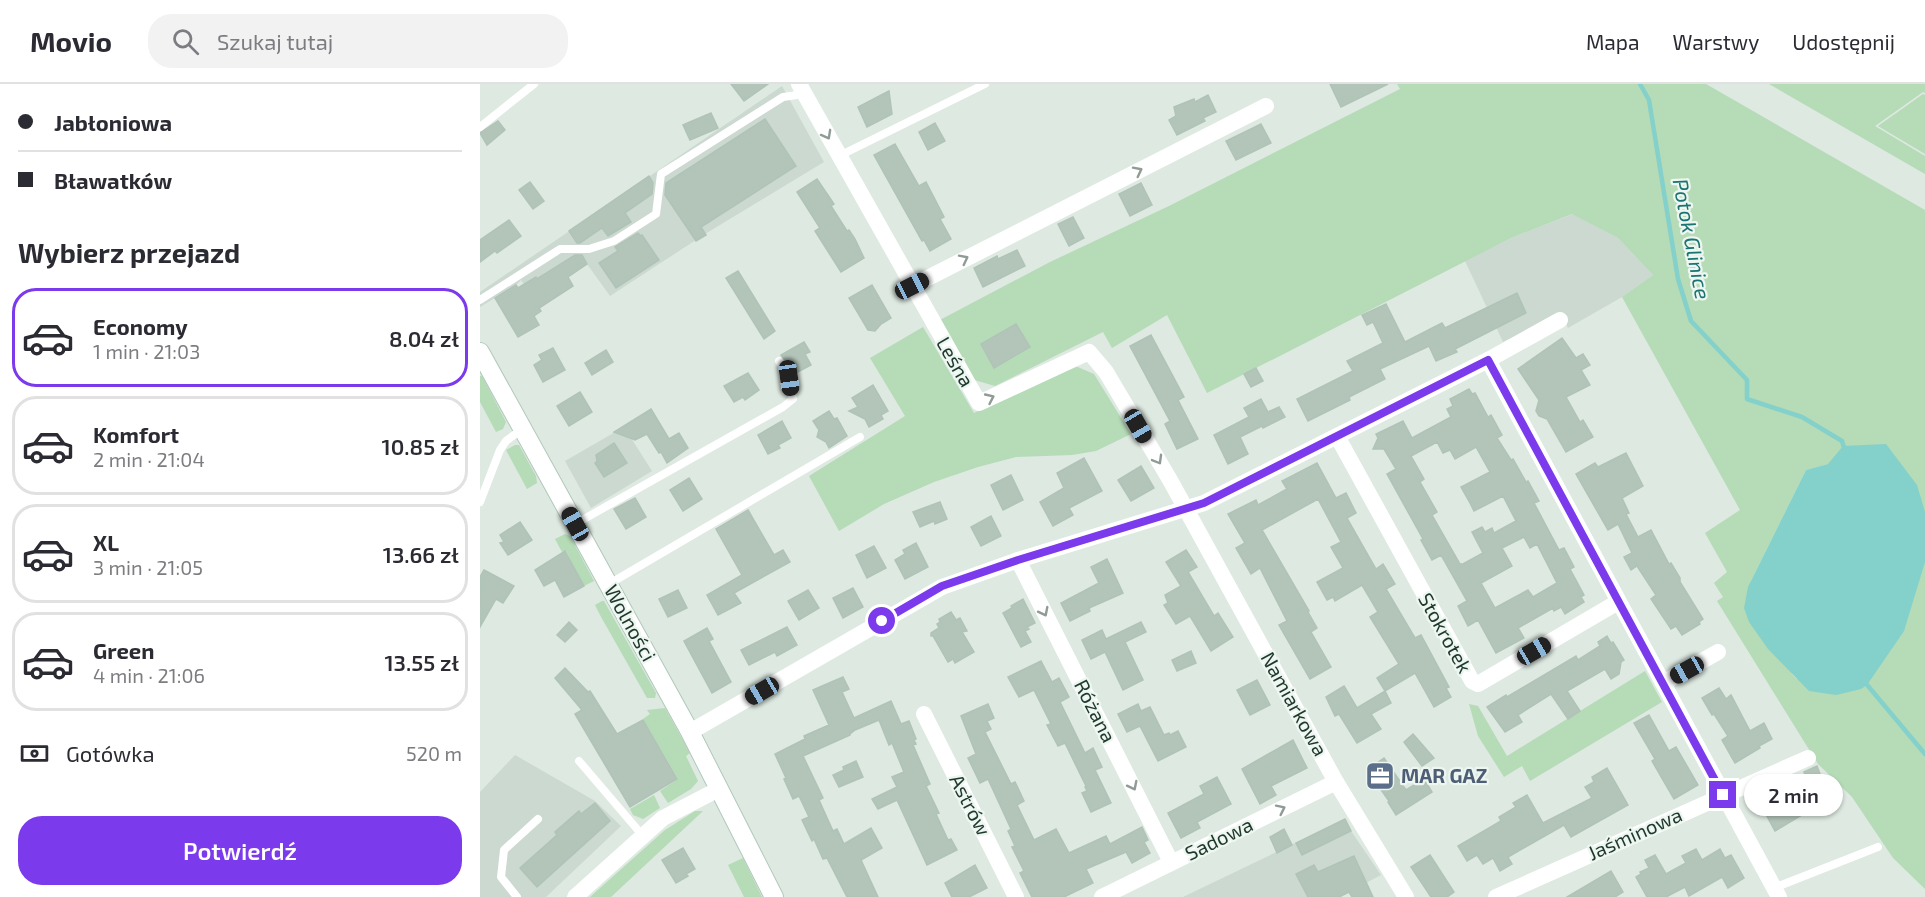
<!DOCTYPE html>
<html lang="pl">
<meta charset="utf-8">
<style>
body{margin:0;font-family:"Exo 2",sans-serif;background:#f2f2f3;color:#2b2b33;height:100vh;display:flex;flex-direction:column;font-size:22px;white-space:nowrap}
*{box-sizing:border-box;margin:0}
p{font-size:20px;color:#7c7c81}
.icon{flex:none;width:33px;height:33px;fill:none;stroke:currentColor;stroke-width:2;stroke-linecap:round;stroke-linejoin:round}
.map{position:relative;flex:1;overflow:hidden}
.sheet{display:flex;flex-direction:column;background:#fff;width:480px}
.sheet>*{flex:none}
.banner{display:grid;align-content:center;height:132px;padding:0 18px;background:#fff}
.end{position:absolute;width:27px;height:27px;margin:-14px;border:8px solid #7c3aed;background:#fff;box-shadow:0 0 0 3px #fff}
.from{border-radius:50%}
.bubble{position:absolute;height:42px;border-radius:21px;background:#fff;box-shadow:0 2px 4px #0004;font-size:20px;font-weight:600;line-height:42px;text-align:center}
.car{position:absolute;width:18px;height:36px;margin:-18px -9px;border-radius:8px;box-shadow:0 0 4px 2px #0007;background:linear-gradient(#222 24%,#8ab4d8 0 40%,#222 0 76%,#8ab4d8 0 86%,#222 0)}
.banner b{display:flex;align-items:center;gap:21px;height:57px;font-size:22px}
.banner b+b{border-top:2px solid #e1e1e2}
.banner i{width:15px;height:15px;background:#2b2b33}
ul{padding:0;list-style:none}
li{display:flex;align-items:center;gap:18px;height:99px;margin:0 12px 9px;padding:0 6px;border:3px solid #e1e1e2;border-radius:24px}
li div{flex:1}
li b{display:block;font-size:22px}
li em{font-style:normal;font-weight:600}
li.on{border-color:#7c3aed}
li>.icon{width:54px;height:54px;stroke-width:1.5}
h2{padding:0 18px;font-size:27px;line-height:72px}
.pay{display:flex;align-items:center;gap:15px;height:66px;padding:0 18px;font-size:22px}
.pay p{margin-inline-start:auto}
.button{display:flex;gap:12px;margin-top:auto;padding:12px 18px}
.button a{flex:1;height:69px;border-radius:24px;background:#7c3aed;color:#fff;font-size:24px;font-weight:600;line-height:69px;text-align:center}
header{display:flex;align-items:center;gap:36px;box-sizing:border-box;height:84px;padding:0 30px;background:#fff;border-bottom:2px solid #e1e1e2}
header strong{font-size:28px}
nav{display:flex;gap:33px;margin-inline-start:auto;font-size:21px}
.search{width:420px;height:54px;background:#f2f2f3;display:flex;align-items:center;gap:15px;box-sizing:border-box;padding:0 21px;border-radius:24px;color:#7c7c81;font-size:22px}
main{display:flex;flex:1;min-height:0}
.map>svg:first-child{display:block}
.built{fill:#cbd9d0}
.green{fill:#b5dbb7;fill-rule:evenodd}
.water{fill:#84d0cb}
.lines{fill:none;stroke-linecap:round;stroke-linejoin:round}
.stream{stroke:#84d0cb;stroke-width:4.5}
.building{fill:#b3c4b9;stroke:#b0c3b7;stroke-width:1.5;fill-rule:evenodd}
.secondary-casing{stroke:#b0c9bb;stroke-width:20}
.lane{stroke:#fff;stroke-width:8}
.street{stroke:#fff;stroke-width:16}
.secondary{stroke:#fff;stroke-width:18}
.oneway{stroke:#8f9c96}
.route{stroke:#7c3aed;stroke-width:8}
.labels{text-anchor:middle;stroke-width:4.5;stroke-linejoin:round;paint-order:stroke}
.street-label{font-size:20px;fill:#1f382c;stroke:#edf6f0}
.service-label{font-size:20px;font-weight:bold;fill:#4e5e75;stroke:#edf6f0;text-anchor:start}
.water-label{font-size:21px;font-style:italic;fill:#1a7470;stroke:#edf6f0}
</style>
<header>
<strong>Movio</strong>
<div class="search"><svg class="icon" aria-label="search" viewBox="0 0 24 24"><circle cx="10" cy="10" r="6"/><path d="M15 15l6 6"/></svg>Szukaj tutaj</div>
<nav><a>Mapa</a><a>Warstwy</a><a>Udostępnij</a></nav>
</header>
<main>
<section class="sheet">
<div class="banner">
<b><i class="from"></i>Jabłoniowa</b>
<b><i></i>Bławatków</b>
</div>
<h2>Wybierz przejazd</h2>
<ul>
<li class="on"><svg class="icon" aria-label="car" viewBox="0 0 24 24"><path d="M5 17H2v-5l4-1 3-4h7l3 4 3 1v5h-3M9 17h6M6 11h13"/><circle cx="7" cy="17" r="2"/><circle cx="17" cy="17" r="2"/></svg><div><b>Economy</b><p>1 min · 21:03</p></div><em>8.04 zł</em></li>
<li><svg class="icon" aria-label="car" viewBox="0 0 24 24"><path d="M5 17H2v-5l4-1 3-4h7l3 4 3 1v5h-3M9 17h6M6 11h13"/><circle cx="7" cy="17" r="2"/><circle cx="17" cy="17" r="2"/></svg><div><b>Komfort</b><p>2 min · 21:04</p></div><em>10.85 zł</em></li>
<li><svg class="icon" aria-label="car" viewBox="0 0 24 24"><path d="M5 17H2v-5l4-1 3-4h7l3 4 3 1v5h-3M9 17h6M6 11h13"/><circle cx="7" cy="17" r="2"/><circle cx="17" cy="17" r="2"/></svg><div><b>XL</b><p>3 min · 21:05</p></div><em>13.66 zł</em></li>
<li><svg class="icon" aria-label="car" viewBox="0 0 24 24"><path d="M5 17H2v-5l4-1 3-4h7l3 4 3 1v5h-3M9 17h6M6 11h13"/><circle cx="7" cy="17" r="2"/><circle cx="17" cy="17" r="2"/></svg><div><b>Green</b><p>4 min · 21:06</p></div><em>13.55 zł</em></li>
</ul>
<div class="pay"><svg class="icon" aria-label="cash" viewBox="0 0 24 24"><path d="M3 7h18v10H3z"/><circle cx="12" cy="12" r="2"/></svg>Gotówka<p>520 m</p></div>
<div class="button"><a>Potwierdź</a></div>
</section>
<div class="map">
<svg width="1445" height="813" viewBox="0 0 1445 813">
<rect width="100%" height="100%" fill="#dde9e1"/>
<g class="built">
<path d="M302,2L344,78L225,150L130,212L107,180L55,216L41,196L36,201L0,223V208Z"/>
<path d="M1093,130L1138,154L1173,191L1142,213L1088,244L1081,230L1023,258L985,177L1031,154Z"/>
<path d="M144,343L172,387L111,424L85,377Z"/>
<path d="M35,671L115,717L141,742L66,813H0V708Z"/>
<path d="M865,735L871,747L901,791L859,813H703Z"/>
</g>
<g class="green">
<path d="M917,0H1226L1445,126V805L1413,774L1372,713L1338,680L1237,517L1243,513L1234,499L1247,488L1225,449L1260,426L1142,213L1173,191L1138,154L1092,130L1031,154L727,309L687,231L632,264L623,248L515,302L491,295L458,237L570,178L689,122L920,5ZM1352,379L1317,595L1312,590L1271,497L1326,386Z"/>
<path d="M1289,0H1445V9L1443,8L1395,42L1445,72V90Z"/>
<path d="M1443,10L1445,11V70L1398,42Z"/>
<path d="M443,243L494,329L593,281L614,290L651,350L616,367L592,371L536,373L498,383L454,398L404,420L359,447L329,392L425,332L390,274Z"/>
<path d="M0,292H2L26,338L23,345L16,348L0,318Z"/>
<path d="M35,361H39L56,392L57,399L47,405L26,366Z"/>
<path d="M85,450L90,452L114,497L104,502L86,467L82,468L75,455Z"/>
<path d="M122,517H124L176,609L175,614H167L120,531L115,521Z"/>
<path d="M1165,587L1182,618L1050,697L1042,682L1024,693L998,652L989,620L998,622L1027,672Z"/>
<path d="M185,624L210,669L206,672L218,697L211,705L188,719L180,707L198,695L163,635L170,630L167,626Z"/>
<path d="M174,711L180,724L163,735L153,731L150,725Z"/>
<path d="M215,727H223L131,813H110L185,746Z"/>
<path d="M263,774L282,813H264L248,781Z"/>
</g>
<path class="water" d="M1406,360L1437,401L1445,428V478L1424,547L1387,601L1381,605L1356,611L1329,607L1288,565L1269,538L1264,524L1268,503L1326,386L1348,380L1363,362Z"/>
<g class="lines">
<g class="stream">
<path d="M1160,0L1169,16L1198,195L1211,237L1267,296V315L1322,333L1362,357L1365,367"/>
<path d="M1383,596L1445,670"/>
</g>
</g>
<g class="building">
<path d="M251,0H288L264,17Z"/>
<path d="M850,0H908L861,23Z"/>
<path d="M409,7L412,30L387,43L378,23Z"/>
<path d="M728,11L736,28L723,34L725,37L697,51L689,36L696,32L694,23L714,15L715,18Z"/>
<path d="M231,29L238,44L210,56L203,41Z"/>
<path d="M285,35L316,82L221,143L226,151L216,157L185,111L186,99Z"/>
<path d="M18,37L25,46L7,61L0,49Z"/>
<path d="M455,39L465,57L448,66L439,48Z"/>
<path d="M781,40L791,59L756,76L746,57Z"/>
<path d="M415,60L439,102L446,98L464,133L460,135L471,155L450,167L444,156L442,157L394,71Z"/>
<path d="M169,92L173,99L172,110L145,129L151,138L128,152L122,144L100,159H97L89,147Z"/>
<path d="M337,95L354,120L351,122L367,147L369,146L375,155L384,174L361,188L335,147L340,144L317,108Z"/>
<path d="M50,98L64,117L53,125L39,106Z"/>
<path d="M661,99L672,121L650,132L639,110Z"/>
<path d="M593,133L604,154L589,162L578,140Z"/>
<path d="M29,136L41,152L17,169L15,167L0,178V156Z"/>
<path d="M158,149L161,152L162,151L179,176L136,204L119,179L138,167L135,163Z"/>
<path d="M537,166L545,182L503,203L494,184L517,172L518,175Z"/>
<path d="M95,171H102L107,180L88,193L93,202L59,224L61,227L54,232L59,241L38,253L15,214L36,201L38,204L56,193L57,195Z"/>
<path d="M258,187L295,247L284,255L246,194Z"/>
<path d="M392,201L411,234L401,240L395,247L388,246L369,214Z"/>
<path d="M1037,209L1046,229L975,265L977,268L956,277L949,262L900,285L905,295L869,313L870,316L828,337L817,315L873,287L867,277L903,259L893,238L887,241L882,231L906,220L925,258L962,239L965,244Z"/>
<path d="M536,240L550,263L514,284L501,260Z"/>
<path d="M671,251L704,313L698,316L718,355L697,365L685,340L690,337L650,262Z"/>
<path d="M1082,254L1096,274L1103,270L1110,281L1101,286L1110,301L1086,313L1100,338L1103,336L1113,353L1086,368L1067,335L1059,332L1056,327L1059,316L1038,285Z"/>
<path d="M324,258L330,268L325,270L331,281L316,289L313,283L311,284L301,271Z"/>
<path d="M73,264L85,286L63,298L54,281L62,276L59,271Z"/>
<path d="M126,266L133,278L112,291L105,279Z"/>
<path d="M776,284L783,297L771,303L764,290Z"/>
<path d="M268,289L279,306L265,316L263,313L254,318L244,302Z"/>
<path d="M393,301L408,327L401,331L403,335L389,343L385,335L369,327L378,323L372,314Z"/>
<path d="M989,305L992,310L995,309L1008,333L1011,331L1022,351L1017,354L1031,376L1033,375L1046,398L1048,397L1059,417L1054,419L1079,466L1084,464L1094,483L1090,485L1104,511L1101,513L1104,518L1085,530L1081,523L1074,527L1073,524L1038,544L1044,554L1016,569L998,536L988,542L978,522L987,517L961,471L952,476L941,456L943,455L907,390L916,385L904,365H893L898,354L896,350L923,337L932,354L971,333L967,325L973,322L970,315ZM957,358L963,369L970,366L975,375L996,363L1010,388L981,403L990,419L994,427L1023,412L1036,437L1014,449L1012,444L1005,448L1002,443L992,448L1003,469L983,480H980L952,431L957,428L940,398L944,395L931,372ZM1044,453L1050,464L1057,460L1077,499L1053,513L1048,506L1015,524L1001,499L1032,482L1022,464Z"/>
<path d="M100,308L112,328L89,342L77,322Z"/>
<path d="M781,315L788,328L799,323L805,333L783,344L782,342L760,353L768,370L748,380L734,351L769,333L764,324Z"/>
<path d="M171,325L189,355L199,349L208,364L187,379L181,368L179,369L167,350L155,356L134,348Z"/>
<path d="M349,327L354,335L357,334L367,352L349,364L346,358L337,353L339,346L333,337Z"/>
<path d="M302,337L311,354L298,361L300,364L288,370L278,351Z"/>
<path d="M134,359L147,379L124,393L115,379L117,377L116,371Z"/>
<path d="M1146,369L1163,402L1142,414L1149,429L1146,430L1158,453L1171,446L1189,480L1191,479L1200,494V498L1205,506L1223,535L1219,538L1220,540L1202,551L1196,542L1191,545L1171,515L1176,511L1157,482L1151,486L1144,473L1152,469L1138,440L1128,446L1096,390L1115,379L1118,383Z"/>
<path d="M604,374L622,407L589,424L593,431L573,442L560,418L584,404L577,389Z"/>
<path d="M837,379L856,414L866,409L876,429L867,434L896,485L903,480L915,500L906,505L935,554L941,551L969,603L966,604L971,613L954,623L935,589L905,607L897,594L919,580L890,533L898,528L882,501L855,517L853,513L847,516L837,498L863,484L851,463L861,458L838,415L782,446L829,527L828,528L837,544L831,548L851,583L830,595L799,541L807,537L780,484L771,490L756,464L765,459L748,430L776,416L778,421L807,405L802,397Z"/>
<path d="M661,382L674,404L651,417L638,396Z"/>
<path d="M531,391L543,416L523,426L511,401Z"/>
<path d="M209,394L222,415L203,427L190,406Z"/>
<path d="M155,414L166,433L146,445L134,425Z"/>
<path d="M460,418L467,435L455,440L454,437L440,443L433,428Z"/>
<path d="M268,426L294,471L303,466L310,478L254,509L261,519L238,531L227,511L262,491L236,445Z"/>
<path d="M511,432L521,452L501,462L491,443Z"/>
<path d="M40,438L52,456L28,471L20,459L24,458L20,451Z"/>
<path d="M436,459L448,483L425,495L415,476L425,470L423,466Z"/>
<path d="M394,462L406,484L387,494L376,471Z"/>
<path d="M706,466L717,483L708,488L734,532L738,529L753,553L731,567L710,532L696,540L684,521L688,519L685,511L701,502L686,478Z"/>
<path d="M85,467L104,502L84,513L75,496L64,502L55,486Z"/>
<path d="M627,475L643,509L609,524L610,527L590,537L581,519L619,499L611,483Z"/>
<path d="M4,486L34,502L23,519L16,515L0,543V493Z"/>
<path d="M373,504L383,523L363,534L353,514Z"/>
<path d="M198,506L207,524L188,533L179,515Z"/>
<path d="M328,506L339,524L319,536L308,517Z"/>
<path d="M543,515L555,539L547,543L549,545L545,547L551,558L541,563L523,529L532,524L531,522Z"/>
<path d="M471,528L476,536L480,534L487,547L482,548L494,568L475,579L473,575L468,578L453,552H451V549L459,544L457,540L460,538L459,535Z"/>
<path d="M89,538L97,546L85,558L77,551Z"/>
<path d="M661,538L666,548L645,558L663,596L643,606L625,568L611,575L602,556L622,546L626,555Z"/>
<path d="M307,543L317,561L297,572L295,568L269,581L261,566Z"/>
<path d="M227,544L233,555L229,557L251,598L232,609L204,557Z"/>
<path d="M1127,552L1131,559L1133,558L1144,576L1141,578L1139,590L1131,595L1125,585L1087,607L1100,627L1088,635L1071,610L1038,631L1042,638L1025,648L1007,623L1026,611L1027,613L1096,572L1098,576L1120,562L1118,558Z"/>
<path d="M711,567L716,579L697,587L692,576Z"/>
<path d="M561,577L572,598L579,594L589,613L580,618L605,669L613,664L622,683L615,686L631,719L611,728L602,709L607,707L605,703L606,702L585,659L578,662L567,641L571,640L554,606L539,613L528,593Z"/>
<path d="M85,584L108,608L110,607L137,650L163,636L197,695L150,723L95,630L102,626L75,594Z"/>
<path d="M363,593L369,605L362,608L374,634L411,617L421,640L429,637L436,655L434,656L436,660L433,661L450,700L446,702L459,729L456,730L468,756L471,755L477,766L447,781L417,716L398,725L392,715L417,703L412,693L424,688L412,659L409,661L399,636L375,646L370,650V651L323,672L343,714L339,716L353,747L357,745L364,760L391,744L402,764L381,776L398,813H367L347,774L343,775L334,755L332,757L322,736L329,733L319,712L313,715L304,695L306,694L295,670L325,655L324,652L349,641L333,606Z"/>
<path d="M777,596L790,621L770,631L757,606Z"/>
<path d="M864,602L877,624L905,607L911,619L891,630L901,645L877,659L859,630L855,632L846,613Z"/>
<path d="M1239,604L1246,615L1251,611L1270,647L1284,639L1292,655L1279,662L1280,664L1255,679L1242,656L1248,652L1234,630L1232,631L1222,614Z"/>
<path d="M508,620L514,634L507,637L511,645L505,648L531,700L535,698L544,717L537,721L554,756L576,745L589,769L626,752L630,760L662,743L668,756L664,758L670,769L652,779L646,768L606,785L613,799L584,813H552L540,789L544,787L532,763L535,762L528,747L531,745L508,695L500,699L488,674L496,670L481,632Z"/>
<path d="M658,620L661,627L670,623L684,651L689,649L690,651L698,647L706,663L678,677L660,642L647,648L638,630Z"/>
<path d="M1169,631L1189,667L1196,663L1218,701L1194,715L1172,677L1175,675L1154,639Z"/>
<path d="M933,650L954,674L942,682L924,658Z"/>
<path d="M813,656L827,684L791,702L796,711L780,720L762,685Z"/>
<path d="M904,674L926,706L944,695L952,708L916,731L908,718L909,717L887,686Z"/>
<path d="M376,677L383,693L359,703L353,691L364,686L363,683Z"/>
<path d="M1337,682L1342,695L1328,700L1324,688Z"/>
<path d="M1127,684L1148,721L1091,753L1084,741L1028,773L1032,780L1020,787L1013,774L1003,780L997,771L987,777L978,762L1021,737L1019,733L1036,723L1033,719L1047,711L1063,739L1112,714L1105,703L1114,698L1112,693Z"/>
<path d="M737,693L751,720L717,738L720,744L701,754L688,729L724,710L720,702Z"/>
<path d="M1315,708L1327,728L1295,747L1283,725L1291,721L1289,717L1302,710L1304,715Z"/>
<path d="M115,719L130,737L57,803L40,784L77,751L75,748L99,727L101,730Z"/>
<path d="M865,735L871,747L822,771L816,759Z"/>
<path d="M804,745L812,761L797,769L790,753Z"/>
<path d="M203,764L215,785L206,790L208,792L196,799L182,776Z"/>
<path d="M1216,765L1222,776L1240,765L1245,774L1251,771L1264,794L1248,804L1242,793L1209,812L1205,803L1186,813H1167L1156,793L1161,790L1160,788L1169,784L1165,776L1175,771L1186,790L1206,779L1202,772Z"/>
<path d="M950,771L974,808L967,813H951L931,783Z"/>
<path d="M874,772L893,813H872L869,808L859,813H828L816,790L834,781L838,788Z"/>
<path d="M495,781L507,804L489,813H472L465,799Z"/>
<path d="M1131,787L1143,808L1135,813H1087Z"/>
</g>
<g class="lines">
<g class="secondary-casing">
<path id="secondary" d="M0,268L210,648L294,813"/>
</g>
<g class="lane">
<path d="M0,43L54,0"/>
<path d="M359,72L505,0"/>
<path d="M0,216L80,165H109L134,157L176,130L181,90L303,13L324,10"/>
<path d="M0,418L20,366L26,357L42,345"/>
<path d="M95,440L303,323L313,315L309,294L299,277"/>
<path d="M129,500L380,353"/>
<path d="M99,677L163,752"/>
<path d="M1294,804L1398,763"/>
<path d="M37,813L21,793L24,766L58,735"/>
</g>
<g class="street">
<path d="M319,0L499,319L609,268L626,288L690,396L856,698L926,813"/>
<path d="M432,202L786,22"/>
<path d="M1008,276L1299,813"/>
<path d="M857,352L992,597L998,600L1138,518"/>
<path d="M538,476L691,778"/>
<path d="M1183,599L1238,568"/>
<path d="M444,630L536,813"/>
<path d="M210,648L462,503L538,476L724,419L1008,276L1080,236"/>
<path d="M95,813L183,734L239,705"/>
<path d="M622,813L856,698"/>
<path d="M1016,813L1328,674"/>
</g>
<use href="#secondary" class="secondary"/>
</g>
<defs><path id="oneway-chevron" d="M-2-3.5L2.5 0L-2 3.5" fill="none" stroke-width="1.6" stroke-linecap="round" stroke-linejoin="round" transform="scale(1.5)"/></defs>
<g class="oneway">
<use href="#oneway-chevron" transform="translate(347 51) rotate(61)"/>
<use href="#oneway-chevron" transform="translate(658 87) rotate(-27)"/>
<use href="#oneway-chevron" transform="translate(484 175) rotate(-27)"/>
<use href="#oneway-chevron" transform="translate(510 314) rotate(-25)"/>
<use href="#oneway-chevron" transform="translate(678 376) rotate(60)"/>
<use href="#oneway-chevron" transform="translate(564 528) rotate(63)"/>
<use href="#oneway-chevron" transform="translate(653 702) rotate(63)"/>
<use href="#oneway-chevron" transform="translate(801 725) rotate(-26)"/>
</g>
<g class="lines">
<path class="route" d="M402,537L462,502L538,476L724,419L1008,276L1243,711"/>
</g>
<defs>
<g id="office-square" transform="scale(1.5)"><rect x="-9" y="-9" width="18" height="18" rx="4" fill="#5c6f8a" stroke="#edf6f0"/><path d="M-6-3h4V-5.5h4V-3h4V5H-6ZM-1-4.5V-3h2v-1.5ZM-6 0V1H6V0Z" fill="#fff"/></g>
</defs>
<g fill-rule="evenodd">
<use href="#office-square" x="900" y="692"/>
</g>
<g class="labels">
<g class="street-label">
<text transform="translate(475 278) rotate(60)" y="7">Leśna</text>
<text transform="translate(150 539) rotate(61)" y="7">Wolności</text>
<text transform="translate(965 549) rotate(61)" y="7">Stokrotek</text>
<text transform="translate(814 620) rotate(61)" y="7">Namiarkowa</text>
<text transform="translate(615 627) rotate(63)" y="7">Różana</text>
<text transform="translate(490 721) rotate(63)" y="7">Astrów</text>
<text transform="translate(1155 750) rotate(-24)" y="7">Jaśminowa</text>
<text transform="translate(739 755) rotate(-26)" y="7">Sadowa</text>
</g>
<g class="service-label">
<text x="921" y="699">MAR GAZ</text>
</g>
<g class="water-label">
<text transform="translate(1211 155) rotate(79)" y="7">Potok Glinice</text>
</g>
</g>
</svg>
<i class="end from" style="left:402px;top:537px"></i>
<i class="end" style="left:1243px;top:711px"></i>
<div class="bubble" style="left:1264px;top:690px;width:99px">2 min</div>
<i class="car" style="left:432px;top:202px;rotate:63deg"></i>
<i class="car" style="left:309px;top:294px;rotate:172deg"></i>
<i class="car" style="left:658px;top:342px;rotate:150deg"></i>
<i class="car" style="left:95px;top:440px;rotate:331deg"></i>
<i class="car" style="left:1054px;top:567px;rotate:60deg"></i>
<i class="car" style="left:1207px;top:586px;rotate:241deg"></i>
<i class="car" style="left:282px;top:607px;rotate:240deg"></i>
</div>
</main>
